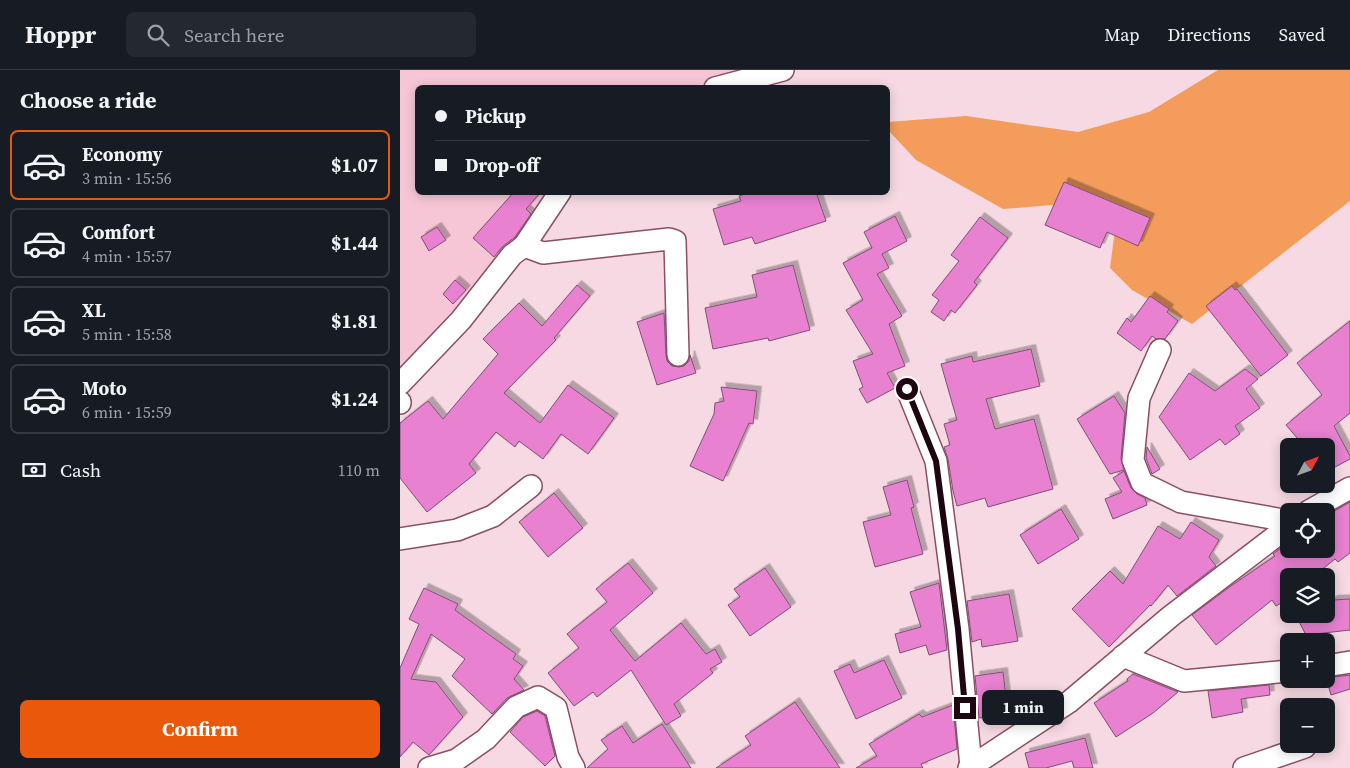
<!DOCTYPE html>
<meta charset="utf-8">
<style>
body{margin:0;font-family:"Source Serif 4",serif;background:#242831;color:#f1f3f6;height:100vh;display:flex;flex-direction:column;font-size:19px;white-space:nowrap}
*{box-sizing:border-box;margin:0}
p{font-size:16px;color:#9ea1a6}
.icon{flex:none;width:28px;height:28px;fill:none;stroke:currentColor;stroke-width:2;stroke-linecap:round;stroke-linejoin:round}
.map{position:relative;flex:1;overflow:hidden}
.details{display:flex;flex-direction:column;background:#171b24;width:400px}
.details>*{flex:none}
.guide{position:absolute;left:15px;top:15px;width:475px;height:110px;border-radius:8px;box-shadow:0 2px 12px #0003;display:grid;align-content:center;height:110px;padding:0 20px;background:#171b24}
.needle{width:32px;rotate:49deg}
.buttons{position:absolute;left:880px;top:368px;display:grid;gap:10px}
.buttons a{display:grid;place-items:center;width:55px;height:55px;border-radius:8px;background:#171b24;box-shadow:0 2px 12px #0003;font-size:25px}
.end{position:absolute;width:22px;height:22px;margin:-11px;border:6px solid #1e0610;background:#fff;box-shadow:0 0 0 2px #fff}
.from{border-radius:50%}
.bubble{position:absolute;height:35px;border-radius:8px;background:#171b24;box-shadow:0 2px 12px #0003;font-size:16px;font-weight:700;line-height:35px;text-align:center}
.guide b{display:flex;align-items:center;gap:18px;height:48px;font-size:19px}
.guide b+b{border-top:1px solid #363941}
.guide i{width:12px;height:12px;background:#f1f3f6}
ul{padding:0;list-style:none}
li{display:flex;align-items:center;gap:15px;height:70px;margin:0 10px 8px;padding:0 10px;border:2px solid #363941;border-radius:8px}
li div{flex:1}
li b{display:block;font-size:19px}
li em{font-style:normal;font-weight:700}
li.current{border-color:#ea580c}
li>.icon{width:45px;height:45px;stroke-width:1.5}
h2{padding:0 20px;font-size:22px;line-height:60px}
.pay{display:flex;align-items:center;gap:12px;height:55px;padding:0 20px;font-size:19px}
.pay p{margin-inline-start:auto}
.button{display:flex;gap:10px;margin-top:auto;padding:10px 20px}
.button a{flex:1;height:58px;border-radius:8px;background:#ea580c;color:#fff;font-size:20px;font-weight:700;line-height:58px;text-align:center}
header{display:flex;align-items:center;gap:30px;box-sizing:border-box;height:70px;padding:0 25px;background:#171b24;border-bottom:1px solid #363941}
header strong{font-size:24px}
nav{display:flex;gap:28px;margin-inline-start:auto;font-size:18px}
.search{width:350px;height:45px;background:#242831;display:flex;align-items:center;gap:12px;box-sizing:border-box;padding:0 18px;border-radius:8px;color:#9ea1a6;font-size:19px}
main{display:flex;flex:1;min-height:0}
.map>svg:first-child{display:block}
.built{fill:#f6c6d6}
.green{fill:#f39c5b}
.building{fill:#e781d0;stroke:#824e75;filter:url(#shadow)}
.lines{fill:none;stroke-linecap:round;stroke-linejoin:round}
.minor-casing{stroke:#8c4e66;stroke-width:24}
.minor{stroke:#fff;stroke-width:21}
.route{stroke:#1e0610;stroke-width:6}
</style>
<header>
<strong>Hoppr</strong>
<div class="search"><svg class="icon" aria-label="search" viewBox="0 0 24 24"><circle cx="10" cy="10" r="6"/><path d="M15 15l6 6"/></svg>Search here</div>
<nav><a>Map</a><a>Directions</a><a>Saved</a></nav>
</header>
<main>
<section class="details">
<h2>Choose a ride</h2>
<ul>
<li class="current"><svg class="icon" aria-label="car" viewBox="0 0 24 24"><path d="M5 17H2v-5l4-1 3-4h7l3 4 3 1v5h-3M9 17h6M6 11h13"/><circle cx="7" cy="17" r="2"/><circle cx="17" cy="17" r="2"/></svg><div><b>Economy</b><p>3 min · 15:56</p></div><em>$1.07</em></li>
<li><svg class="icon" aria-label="car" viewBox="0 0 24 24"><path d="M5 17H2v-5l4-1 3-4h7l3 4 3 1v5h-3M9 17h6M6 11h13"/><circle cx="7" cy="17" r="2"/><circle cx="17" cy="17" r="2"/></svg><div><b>Comfort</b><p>4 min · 15:57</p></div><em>$1.44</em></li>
<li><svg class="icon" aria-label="car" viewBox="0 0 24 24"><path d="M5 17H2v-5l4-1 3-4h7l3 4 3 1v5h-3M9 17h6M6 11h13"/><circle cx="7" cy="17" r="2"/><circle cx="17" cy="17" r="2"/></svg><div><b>XL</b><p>5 min · 15:58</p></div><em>$1.81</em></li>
<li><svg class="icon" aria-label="car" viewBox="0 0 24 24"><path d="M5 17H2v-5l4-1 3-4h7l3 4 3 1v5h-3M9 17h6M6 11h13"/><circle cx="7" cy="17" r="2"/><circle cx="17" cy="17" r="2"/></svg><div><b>Moto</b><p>6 min · 15:59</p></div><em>$1.24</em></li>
</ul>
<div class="pay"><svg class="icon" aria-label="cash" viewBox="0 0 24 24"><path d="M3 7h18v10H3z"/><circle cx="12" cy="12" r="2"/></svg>Cash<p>110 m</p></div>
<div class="button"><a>Confirm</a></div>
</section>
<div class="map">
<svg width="950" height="698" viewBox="0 0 950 698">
<defs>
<filter id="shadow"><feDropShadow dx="4.5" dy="-4.5" stdDeviation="0" flood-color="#0004"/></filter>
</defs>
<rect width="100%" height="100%" fill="#f6d9e2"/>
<path class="built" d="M0,0H357L285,18H18V122L151,123L13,318L0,326Z"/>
<path class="green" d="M818,0H950V131L792,254L732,220L710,198L715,160L664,134L603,139L516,90L488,60V52L566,46L678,62L749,42Z"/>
<g class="building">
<path d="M664,112L750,148L738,176L707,162L700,178L645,155Z"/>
<path d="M114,122H141L126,139L131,144L115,167L102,177L94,187L73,168Z"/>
<path d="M350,122H416L426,151L355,174L352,167L324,175L313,139L341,131L339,126Z"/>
<path d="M495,146L507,171L482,184L489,198L477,204L502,246L489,254L505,296L487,303L495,318L467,333L459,319L463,317L453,291L473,284L446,240L463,230L443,193L472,178L464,162Z"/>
<path d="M580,147L608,168L574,212L577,215L555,243L551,240L544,251L531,242L539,230L532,225L559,191L551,185Z"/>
<path d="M37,157L46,170L29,181L21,167Z"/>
<path d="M393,195L410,260L369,271L368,268L313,279L305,238L357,227L352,205Z"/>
<path d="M55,210L66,220L53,234L43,224Z"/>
<path d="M177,215L190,226L154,268L156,270L104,323L140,353L168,315L214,348L188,384L161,364L143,389L119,371L115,377L96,362L69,394L76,403L27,442L0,408V353L28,331L43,349L98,284L83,269L119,233L142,256Z"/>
<path d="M832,216L835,220L837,219L888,285L861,306L806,236Z"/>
<path d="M750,226L769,239L767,242L778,251L765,269H756L752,266L741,281L717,263L727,248L731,252Z"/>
<path d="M264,243L266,285L267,291L272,296L279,297L284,296L289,291L290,285L296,303L257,315L237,252Z"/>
<path d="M950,251V343L934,356L950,386V389L926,402V376H904L886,355L922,325L897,293Z"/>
<path d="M631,279L640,316L586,329L595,359L634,349L653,419L588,437L585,428L557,436L553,421L548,389L544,377L550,375L544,354L557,350L541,294L572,286L573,292Z"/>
<path d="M845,299L858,309L846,319L860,338L835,356L840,364L825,375L820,369L790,390L759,347L789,303L815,321Z"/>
<path d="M321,317L357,321L353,354L349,353L323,411L290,396L314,344L315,333L324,331Z"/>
<path d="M714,326L725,343L721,389L724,400L710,404L677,349Z"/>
<path d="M747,377L760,399L752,404L746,388Z"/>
<path d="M724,401L731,418L737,424L745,428L747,435L713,449L705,429L722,422L713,408Z"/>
<path d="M507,410L514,437L511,438L523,484L475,497L463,452L491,445L483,417Z"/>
<path d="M154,423L183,458L148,487L119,452Z"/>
<path d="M950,432V483L938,492L935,489L914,506H889V528L876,536L872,530L816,575L792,545L831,516L875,486L873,484L889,472V479H926V446Z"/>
<path d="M661,439L679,469L638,494L620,465Z"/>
<path d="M791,452L819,470L809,487L816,496L777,526L768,515L751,536L750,535L709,577L672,539L710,501L723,514L758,456L780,469Z"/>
<path d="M228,493L253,523L210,560L235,591L281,553L306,584L315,579L322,592L310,599L313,603L274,634L281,646L266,655L231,600L197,627L193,622L174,636L148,603L179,578L167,564L207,532L196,519Z"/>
<path d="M365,498L391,537L350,566L328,535L340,527L334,519Z"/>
<path d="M539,513L547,580L529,585L526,575L500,583L495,564L521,557L510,522Z"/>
<path d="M24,518L58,534L55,540L116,584L113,589L123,596L114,609L124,620L107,628L92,644L52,606L65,589L31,564L11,609L36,612L63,647L29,685L13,672L0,687V598L19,554L9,549Z"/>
<path d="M609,524L618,571L582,577L581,569L572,572L567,531Z"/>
<path d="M950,529V560L906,565L895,544H926V534L933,530Z"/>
<path d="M484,590L502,628L456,649L434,601L450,594L454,603Z"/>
<path d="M603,602L608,644L579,648L575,606Z"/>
<path d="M733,604L778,622L753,643L716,667L694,633L728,611L727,609Z"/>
<path d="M950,605V619L931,625L926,608Z"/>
<path d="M869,615L870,625L841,629L843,642L812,648L808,621Z"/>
<path d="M395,632L440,698H316L351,675L345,666Z"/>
<path d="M553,635L557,679L521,694L523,698H456L477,686L469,674L519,644L522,647Z"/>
<path d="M137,641L145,646L155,686L145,696L110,662L123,647Z"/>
<path d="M262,654L291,698H187L208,679L201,670L222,656L233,673Z"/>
<path d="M685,668L693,698H674L672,691L646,698H629L625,683Z"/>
</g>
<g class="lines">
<g class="minor-casing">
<g id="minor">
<path d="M315,18L383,0"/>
<path d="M124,176L143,183L269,169L275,171L278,285"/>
<path d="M760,280L739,328L733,390L742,413L781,432L889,451"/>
<path d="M0,314L61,250L112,185L124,176L160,122"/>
<path d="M507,319L536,391L558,559L571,697"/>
<path d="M0,332V333"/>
<path d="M909,441L950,418"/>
<path d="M0,469L57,460L93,446L131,416"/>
<path d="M723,586L784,611L889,601"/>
<path d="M926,596L950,592"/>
<path d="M29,698L56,690L86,669L116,637L138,627L156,638L168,687L174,698"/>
<path d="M569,698L669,632L771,546L889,456"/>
<path d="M844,698L905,677"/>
</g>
</g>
<use href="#minor" class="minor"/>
</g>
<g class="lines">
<path class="route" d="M507,319L536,391L558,559L565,638"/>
</g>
</svg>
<div class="buttons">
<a><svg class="needle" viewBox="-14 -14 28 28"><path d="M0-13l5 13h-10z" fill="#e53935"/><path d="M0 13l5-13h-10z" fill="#9ea1a6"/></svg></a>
<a><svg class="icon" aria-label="locate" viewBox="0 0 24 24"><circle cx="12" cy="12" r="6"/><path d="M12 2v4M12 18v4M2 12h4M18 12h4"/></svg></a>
<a><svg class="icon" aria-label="layers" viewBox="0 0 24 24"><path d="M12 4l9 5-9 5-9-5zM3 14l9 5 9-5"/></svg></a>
<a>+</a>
<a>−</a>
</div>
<i class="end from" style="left:507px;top:319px"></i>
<i class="end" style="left:565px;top:638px"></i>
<div class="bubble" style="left:582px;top:620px;width:82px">1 min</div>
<div class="guide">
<b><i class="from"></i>Pickup</b>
<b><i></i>Drop-off</b>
</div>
</div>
</main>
